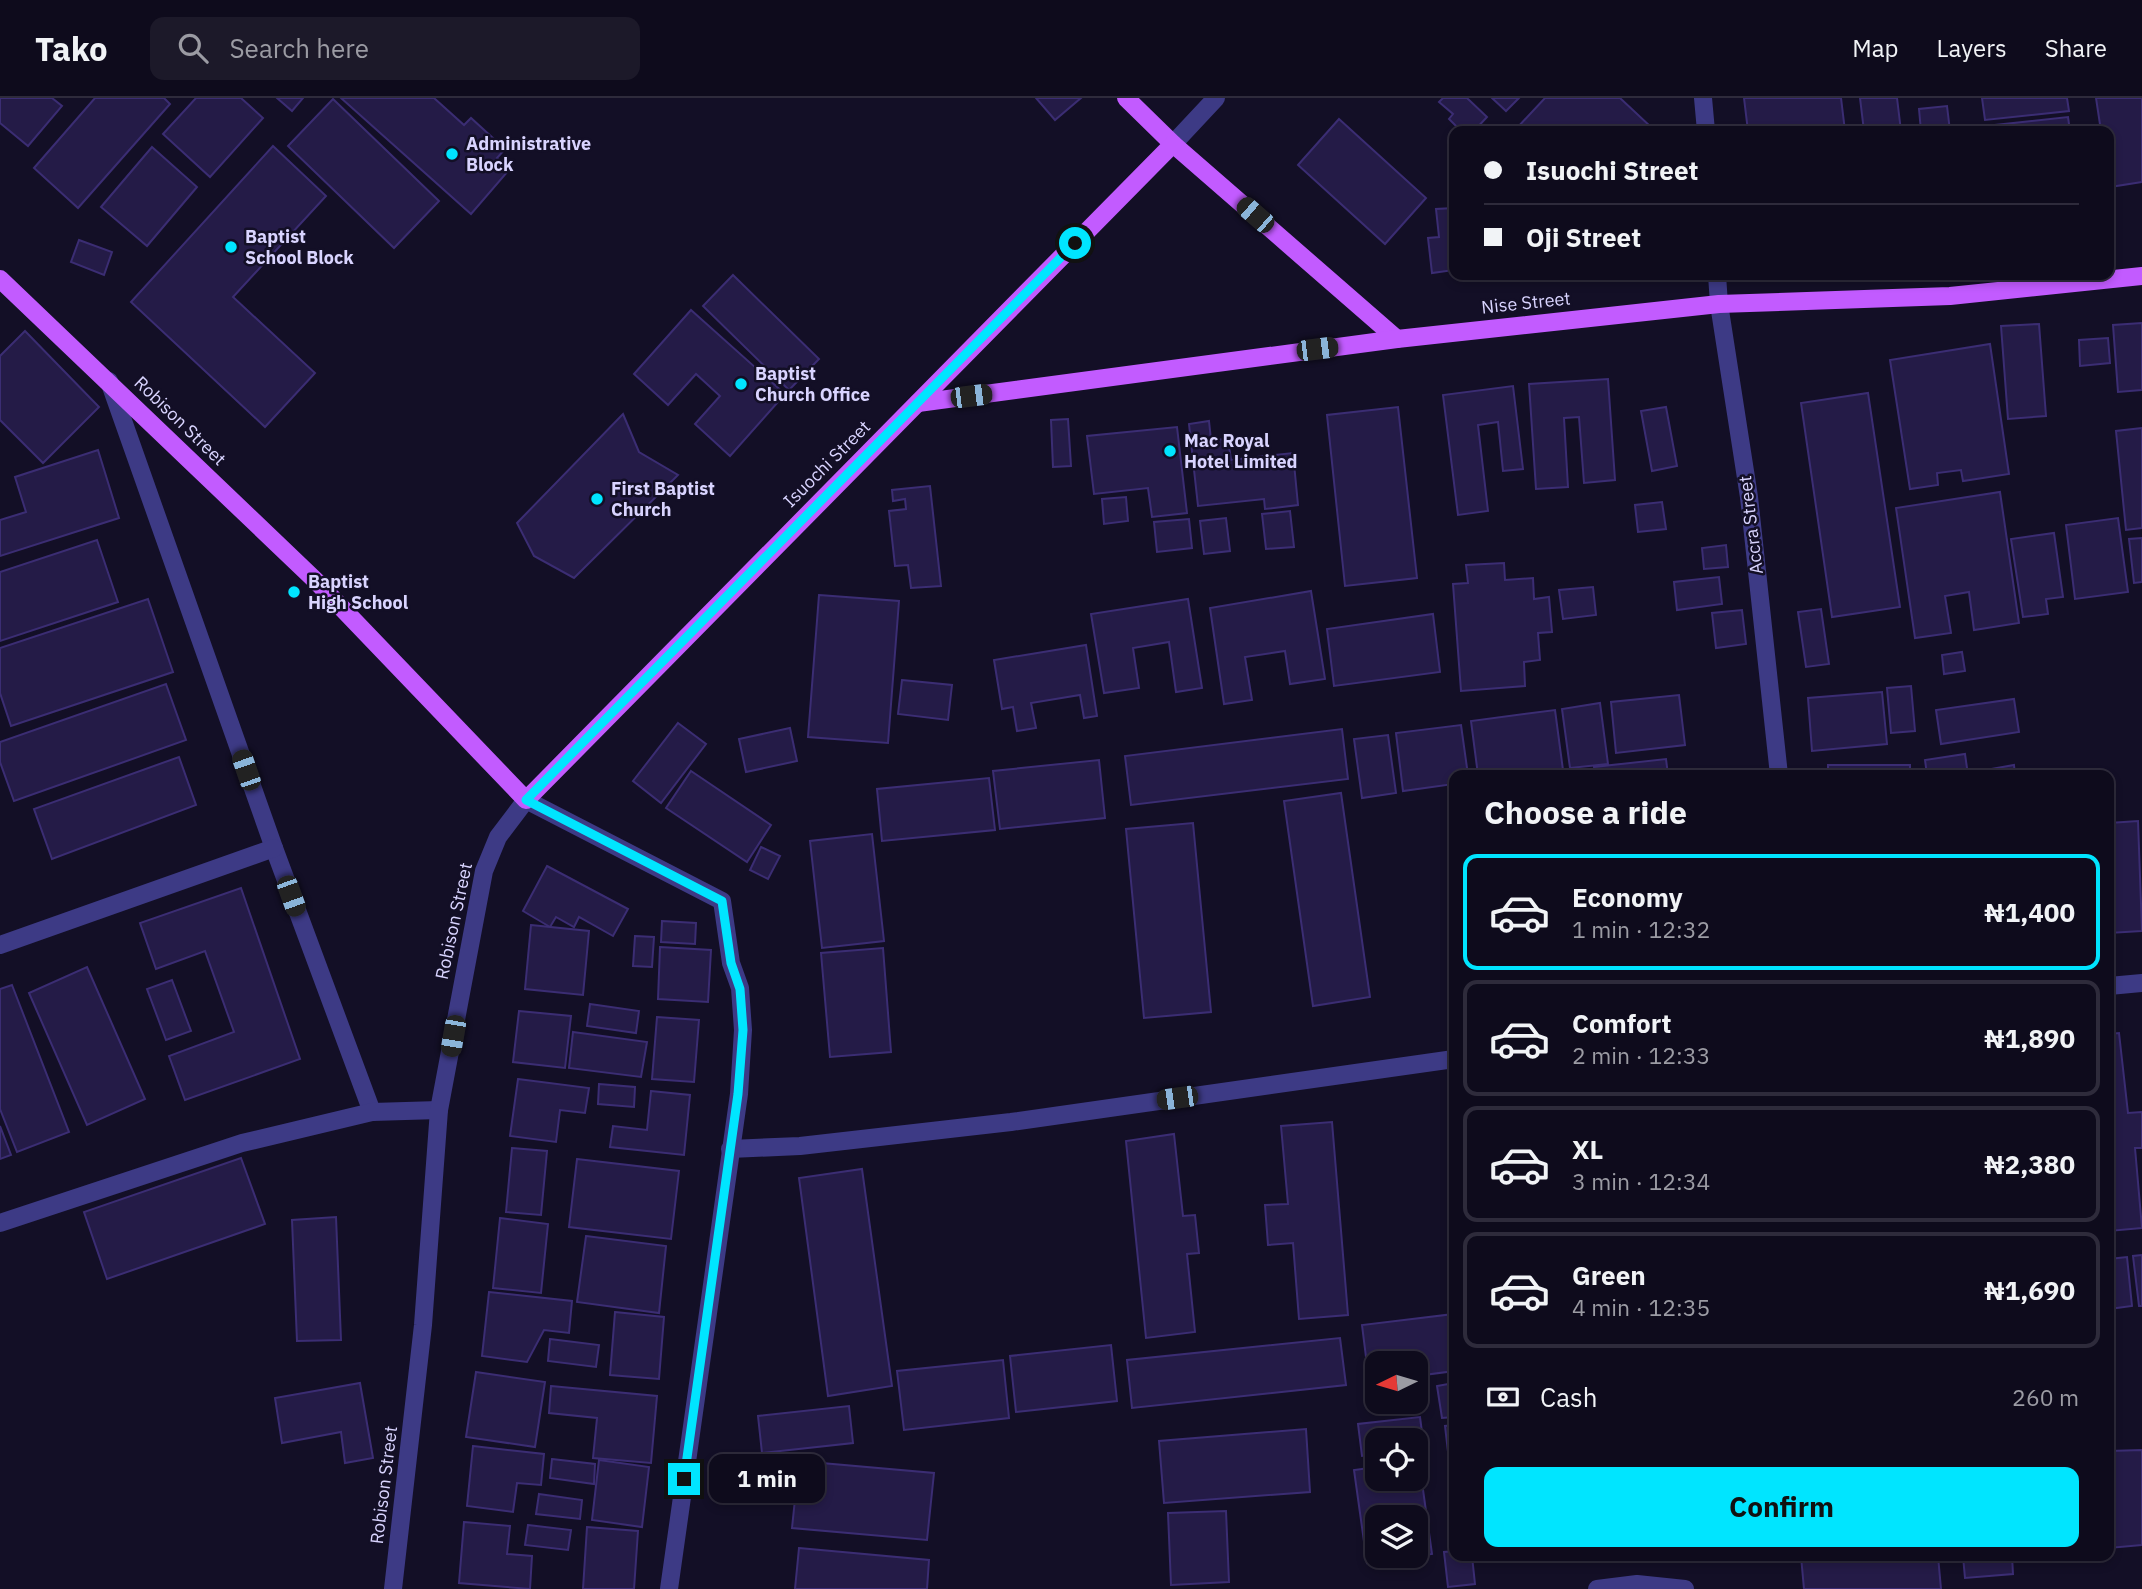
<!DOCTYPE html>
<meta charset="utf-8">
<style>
body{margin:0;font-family:"IBM Plex Sans",sans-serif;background:#1c1929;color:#f1f3f6;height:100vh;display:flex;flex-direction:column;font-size:26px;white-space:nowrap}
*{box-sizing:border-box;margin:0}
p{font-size:23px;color:#9b9ba3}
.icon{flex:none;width:38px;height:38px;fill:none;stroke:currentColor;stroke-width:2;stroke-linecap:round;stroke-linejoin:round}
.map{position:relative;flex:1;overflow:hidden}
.drawer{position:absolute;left:1449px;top:672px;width:665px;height:791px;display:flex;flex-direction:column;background:#0e0b1c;border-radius:14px;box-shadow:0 4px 10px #0003,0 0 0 2px #2e2b3b}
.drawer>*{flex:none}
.banner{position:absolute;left:1449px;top:28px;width:665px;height:154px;border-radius:14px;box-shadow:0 4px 10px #0003,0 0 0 2px #2e2b3b;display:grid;align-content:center;height:154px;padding:0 35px;background:#0e0b1c}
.needle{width:46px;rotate:265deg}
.buttons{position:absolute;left:1365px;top:1253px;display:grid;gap:14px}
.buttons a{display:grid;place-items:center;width:63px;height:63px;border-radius:14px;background:#0e0b1c;box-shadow:0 4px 10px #0003,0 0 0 2px #2e2b3b;font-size:35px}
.end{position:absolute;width:32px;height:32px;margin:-16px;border:9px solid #00e5ff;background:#111;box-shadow:0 0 0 4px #111}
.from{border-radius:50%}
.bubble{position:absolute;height:49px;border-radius:14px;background:#0e0b1c;box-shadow:0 4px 10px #0003,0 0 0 2px #2e2b3b;font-size:23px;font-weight:800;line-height:49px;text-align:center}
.car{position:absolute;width:21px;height:42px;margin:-21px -10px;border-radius:9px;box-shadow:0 0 5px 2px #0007;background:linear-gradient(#222 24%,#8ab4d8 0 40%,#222 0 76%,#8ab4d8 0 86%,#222 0)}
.banner b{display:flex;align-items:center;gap:24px;height:66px;font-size:26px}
.banner b+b{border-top:2px solid #2e2b3b}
.banner i{width:18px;height:18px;background:#f1f3f6}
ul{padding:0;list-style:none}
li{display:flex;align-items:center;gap:21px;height:116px;margin:0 14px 10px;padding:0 21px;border:4px solid #2e2b3b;border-radius:14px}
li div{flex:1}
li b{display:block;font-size:26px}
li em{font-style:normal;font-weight:800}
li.active{border-color:#00e5ff}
li>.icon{width:63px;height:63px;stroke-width:1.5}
h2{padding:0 35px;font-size:32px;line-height:84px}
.pay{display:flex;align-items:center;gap:18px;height:77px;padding:0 35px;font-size:26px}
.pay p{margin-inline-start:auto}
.action{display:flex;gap:14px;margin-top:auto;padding:14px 35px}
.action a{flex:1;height:80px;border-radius:14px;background:#00e5ff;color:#111;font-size:28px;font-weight:800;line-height:80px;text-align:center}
header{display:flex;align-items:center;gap:42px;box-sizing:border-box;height:98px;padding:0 35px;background:#0e0b1c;border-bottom:2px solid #2e2b3b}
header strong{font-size:33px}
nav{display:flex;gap:38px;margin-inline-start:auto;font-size:24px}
.search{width:490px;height:63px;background:#1c1929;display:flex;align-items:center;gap:18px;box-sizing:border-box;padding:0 24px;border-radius:14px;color:#9b9ba3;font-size:26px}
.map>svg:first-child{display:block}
.building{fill:#241b47;stroke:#3b2d73;stroke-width:2;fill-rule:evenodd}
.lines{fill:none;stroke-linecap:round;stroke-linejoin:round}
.minor{stroke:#3d3a85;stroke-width:18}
.major{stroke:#c25bff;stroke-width:18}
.route{stroke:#00e5ff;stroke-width:9}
.poi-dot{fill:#00e5ff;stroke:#130f26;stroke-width:2.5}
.labels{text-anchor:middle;stroke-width:5;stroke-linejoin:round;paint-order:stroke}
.poi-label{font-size:18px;font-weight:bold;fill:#d9d4ff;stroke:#130f26;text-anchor:start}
.street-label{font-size:18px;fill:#d9d4ff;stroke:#130f26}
</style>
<header>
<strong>Tako</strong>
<div class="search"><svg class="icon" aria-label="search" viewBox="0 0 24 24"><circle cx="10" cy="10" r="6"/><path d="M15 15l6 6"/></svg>Search here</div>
<nav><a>Map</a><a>Layers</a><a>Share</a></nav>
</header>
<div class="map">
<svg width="2142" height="1491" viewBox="0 0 2142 1491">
<rect width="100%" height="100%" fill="#130f26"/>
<g class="building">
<path d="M0,0H52L62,8L28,48L0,25Z"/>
<path d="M95,0H164L170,6L78,110L34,70Z"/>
<path d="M196,0H241L263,20L210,79L163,36Z"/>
<path d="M277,0H303L292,13Z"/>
<path d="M341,0H434L464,27L471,20L505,51L497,60L509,72L471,116Z"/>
<path d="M1036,0H1081L1055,22Z"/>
<path d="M1443,0H1467L1487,19L1474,33H1461L1449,21L1453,16L1439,4Z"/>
<path d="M1492,0H1519L1506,13Z"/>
<path d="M1545,0H1620L1651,29L1647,33H1518L1516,31Z"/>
<path d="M1744,0H1841L1845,33H1748Z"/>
<path d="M1860,0H1897L1901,33H1864Z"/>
<path d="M1982,0H2067L2069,13L1985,22Z"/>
<path d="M2096,0H2142V84L2110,89L2109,33H2101Z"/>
<path d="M333,1L439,103L394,150L288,48Z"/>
<path d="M1947,8L1950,33H1921L1919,11Z"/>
<path d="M2068,19L2070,33H1986V28Z"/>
<path d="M1339,21L1426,100L1385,146L1298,67Z"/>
<path d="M273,48L326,98L233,199L315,275L265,329L131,204Z"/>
<path d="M152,49L197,89L147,148L101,109Z"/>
<path d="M1453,101H1454V172L1432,175L1428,140L1439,139L1436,111L1454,110Z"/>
<path d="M79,142L112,154L104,177L71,164Z"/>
<path d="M733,177L819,261L789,292L703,208Z"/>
<path d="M691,212L785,296L730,358L695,326L720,298L696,276L668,307L634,276Z"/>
<path d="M2142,225V292L2118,294L2113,227Z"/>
<path d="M2039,226L2046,318L2008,321L2001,228Z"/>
<path d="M25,233L99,309L43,365L0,322V258Z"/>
<path d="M2108,240L2110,265L2080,268L2079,242Z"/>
<path d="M1990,246L2009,376L1963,383L1961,372L1937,375L1938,387L1910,391L1890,262Z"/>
<path d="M1608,281L1615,382L1584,385L1579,319L1564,320L1568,389L1536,391L1529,286Z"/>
<path d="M1513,288L1523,371L1503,373L1498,324L1478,327L1488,413L1458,417L1443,297Z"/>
<path d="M1868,295L1900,509L1832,519L1801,305Z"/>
<path d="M1398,309L1417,480L1345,488L1327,317Z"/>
<path d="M1666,309L1677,368L1652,373L1641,313Z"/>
<path d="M623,316L639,354L678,377L574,480L534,458L517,425Z"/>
<path d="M1068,321L1071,368L1053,369L1051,322Z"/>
<path d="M1209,323L1211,342L1228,341L1231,362L1293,355L1298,407L1265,411L1264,401L1198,408L1189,326Z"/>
<path d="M1177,329L1187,415L1152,419L1148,390L1094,396L1087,338Z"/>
<path d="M2142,330V430L2126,432L2116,333Z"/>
<path d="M98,352L119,420L0,458V422L26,414L15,379Z"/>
<path d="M930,388L941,488L911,490L908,467L895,468L889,413L906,411L905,401L893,403L892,392Z"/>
<path d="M2000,394L2019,525L1974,532L1969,494L1945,498L1951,535L1915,540L1896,410Z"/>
<path d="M1126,399L1128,423L1104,426L1102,401Z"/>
<path d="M1662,404L1666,431L1638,434L1635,407Z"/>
<path d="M1290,413L1294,449L1266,451L1262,416Z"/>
<path d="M1226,420L1230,453L1204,456L1200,423Z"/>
<path d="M2118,420L2128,494L2075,501L2066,427Z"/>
<path d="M1189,421L1192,450L1157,454L1154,424Z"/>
<path d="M2054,435L2063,499L2046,501L2048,516L2023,519L2011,441Z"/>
<path d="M2142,440V484L2134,485L2129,441Z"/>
<path d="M97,442L118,504L0,543V474Z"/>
<path d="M1726,447L1728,469L1704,471L1702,450Z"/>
<path d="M1504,465L1505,482L1533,480L1534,501L1549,499L1552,534L1538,535L1540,562L1524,564L1525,588L1461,593L1453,486L1468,485L1466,467Z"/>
<path d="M1719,479L1722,506L1677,512L1674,484Z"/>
<path d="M1593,489L1596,517L1563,521L1559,492Z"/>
<path d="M1311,493L1325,581L1290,586L1285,553L1245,559L1252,602L1224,606L1210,510Z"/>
<path d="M819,497L899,503L888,645L808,639Z"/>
<path d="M148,501L173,574L11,628L0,595V550Z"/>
<path d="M1188,501L1202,590L1176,594L1169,544L1133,550L1139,590L1104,595L1091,516Z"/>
<path d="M1821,511L1829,566L1806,569L1798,514Z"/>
<path d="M1742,512L1746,546L1716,550L1712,515Z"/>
<path d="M1433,516L1440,574L1334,588L1327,531Z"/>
<path d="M1086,547L1097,618L1084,620L1080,597L1031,605L1036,630L1017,633L1013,609L1002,611L994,562Z"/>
<path d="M1962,554L1965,573L1944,576L1942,557Z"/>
<path d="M902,582L952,587L948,622L898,616Z"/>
<path d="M166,586L186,642L14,703L0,664V644Z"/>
<path d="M1911,588L1915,633L1891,635L1887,590Z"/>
<path d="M1882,594L1887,646L1812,653L1808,600Z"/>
<path d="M1679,597L1685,647L1616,655L1611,604Z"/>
<path d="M2014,601L2019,634L1941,646L1936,612Z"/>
<path d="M1600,605L1608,666L1570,670L1562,611Z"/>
<path d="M1555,612L1563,672L1526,677H1478L1471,623Z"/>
<path d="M678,625L706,646L661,705L633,683Z"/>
<path d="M1461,627L1468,677H1454V686L1403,693L1396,635Z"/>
<path d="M790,630L797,663L746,674L739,641Z"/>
<path d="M1342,631L1348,681L1131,707L1125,658Z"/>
<path d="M1388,637L1396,695L1362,700L1354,641Z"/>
<path d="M1965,656L1968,677H1927L1925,662Z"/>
<path d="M179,659L196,707L52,761L34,711Z"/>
<path d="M1666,661L1668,677H1595L1594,669Z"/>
<path d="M1099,662L1105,720L1000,731L993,673Z"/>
<rect x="1828" y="667" width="82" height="10"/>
<path d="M2014,667L2015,677H1992L1991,671Z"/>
<path d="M691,673L771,727L747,764L666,710Z"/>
<path d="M989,680L995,732L882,743L877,691Z"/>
<path d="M1341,695L1370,899L1313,908L1284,703Z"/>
<path d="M2138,723L2142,833L2109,835V725Z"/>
<path d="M1193,725L1211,914L1144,920L1126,731Z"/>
<path d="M872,736L884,843L822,850L810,743Z"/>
<path d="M761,749L780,758L768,781L750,772Z"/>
<path d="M547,768L628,811L613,838L579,819L574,829L556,819L550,829L523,813Z"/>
<path d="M241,790L300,961L185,1002L169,958L234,934L205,853L156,871L140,825Z"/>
<path d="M662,823L696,825L695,846L661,844Z"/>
<path d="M531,827L589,833L583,897L525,891Z"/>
<path d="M635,838L654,839L652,869L633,868Z"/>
<path d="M660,849L711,852L708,904L658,901Z"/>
<path d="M883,850L891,954L830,959L821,855Z"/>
<path d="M87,869L145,1001L87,1027L29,895Z"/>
<path d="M172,882L191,933L166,942L147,891Z"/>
<path d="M12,887L69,1034L17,1054L0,1011V891Z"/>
<path d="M590,906L639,913L636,935L587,928Z"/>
<path d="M519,913L571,918L565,970L513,964Z"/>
<path d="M657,919L699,922L694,984L652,981Z"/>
<path d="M573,934L647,944L641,979L569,970Z"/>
<path d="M2119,935L2128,1015L2142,1014V1050H2135L2142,1130L2109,1133V936Z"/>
<path d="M518,981L589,990L585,1015L560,1012L556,1044L510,1038Z"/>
<path d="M599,986L635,989L634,1009L598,1006Z"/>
<path d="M651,993L690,997L684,1057L610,1049L613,1028L647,1032Z"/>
<path d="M1332,1024L1348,1217L1299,1221L1293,1145L1268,1147L1265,1107L1288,1106L1281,1028Z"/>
<path d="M0,1028L11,1057L0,1061Z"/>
<path d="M1174,1036L1183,1118L1195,1117L1199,1155L1187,1156L1195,1234L1146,1240L1126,1043Z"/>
<path d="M512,1050L547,1053L541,1117L506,1114Z"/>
<path d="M241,1060L265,1126L107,1181L84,1114Z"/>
<path d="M577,1061L679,1073L671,1141L569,1129Z"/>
<path d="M862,1071L892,1288L828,1298L799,1080Z"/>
<path d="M336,1119L341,1242L297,1243L292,1122Z"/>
<path d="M500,1120L548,1126L541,1195L493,1190Z"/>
<path d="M586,1138L666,1148L659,1215L577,1204Z"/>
<path d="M2142,1157V1208H2139L2133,1158Z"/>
<path d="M2127,1159L2132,1208L2109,1211V1161Z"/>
<path d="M489,1194L572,1203L569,1235L544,1232L527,1264L482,1258Z"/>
<path d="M615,1214L664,1219L659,1281L610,1277Z"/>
<path d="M1454,1216V1273L1416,1278V1265H1377V1282L1369,1283L1362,1227Z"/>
<path d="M1340,1240L1346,1287L1132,1310L1127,1262Z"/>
<path d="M550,1241L599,1247L596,1269L548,1263Z"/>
<path d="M1111,1247L1117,1303L1016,1314L1010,1258Z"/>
<path d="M1003,1262L1009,1320L904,1332L897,1273Z"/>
<path d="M476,1274L545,1284L535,1349L466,1339Z"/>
<path d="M360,1285L373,1360L345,1365L341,1334L282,1345L275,1300Z"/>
<path d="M1454,1285V1319L1442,1320L1437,1288Z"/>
<path d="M551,1288L657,1298L651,1365L593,1360L597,1320L549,1315Z"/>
<path d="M849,1308L853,1345L762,1355L758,1318Z"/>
<path d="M1420,1319L1424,1350L1416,1351V1342H1377V1356L1362,1358L1358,1326Z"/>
<path d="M1454,1327V1406L1445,1328Z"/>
<path d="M1306,1331L1310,1394L1164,1405L1159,1343Z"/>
<path d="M473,1348L544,1356L541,1387L517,1385L513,1414L467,1408Z"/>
<path d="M2142,1352V1447L2109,1450V1353Z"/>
<path d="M552,1361L595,1366L594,1386L550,1380Z"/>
<path d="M599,1362L649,1369L642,1429L592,1422Z"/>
<path d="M799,1363L934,1375L927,1442L792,1430Z"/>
<path d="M1416,1363H1419L1432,1456L1367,1465L1354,1372L1377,1369V1381H1416ZM1377,1419H1416V1458H1377Z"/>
<path d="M539,1396L582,1402L580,1421L536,1416Z"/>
<path d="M1226,1413L1229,1484L1171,1487L1168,1415Z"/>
<path d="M464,1424L510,1428L507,1456L532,1458L530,1491L459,1485Z"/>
<path d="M528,1427L571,1432L568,1452L525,1447Z"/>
<path d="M587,1429L638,1433L634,1491H583Z"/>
<path d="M799,1450L929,1462L927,1491H795Z"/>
<path d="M1454,1453V1458H1472L1475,1486L1448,1489L1444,1454Z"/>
<path d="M1801,1458H1938L1941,1491H1804Z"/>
<path d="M1963,1458H2012L2013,1476L1965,1480Z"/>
</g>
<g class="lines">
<g class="minor">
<path d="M1703,0L1706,33"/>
<path d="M1173,46L1216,0"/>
<path d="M1717,177L1719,206L1749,399L1779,677"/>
<path d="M109,283L274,750L372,1014"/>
<path d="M0,847L274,750"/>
<path d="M2109,888L2142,885"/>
<path d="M730,1051L800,1048L1011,1024L1454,961"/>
<path d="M0,1125L242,1045L372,1014L439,1012"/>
<path d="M393,1491L423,1227L439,1012L484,773L498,739L526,702L722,803L731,865L740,890L743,932L739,996L669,1491"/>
<path d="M1597,1491L1637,1486L1685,1491"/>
</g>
<g class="major">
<path d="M1126,0L1173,46L1397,241"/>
<path d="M0,181L316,483L526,702L1173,46"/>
<path d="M918,305L1397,241L1719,206L1950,198L2142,178"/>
</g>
</g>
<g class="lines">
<path class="route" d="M684,1381L738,996L743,932L740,891L731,865L722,803L526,702L1075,145"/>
</g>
<g class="poi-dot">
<circle cx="452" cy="56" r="7"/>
<circle cx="231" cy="149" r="7"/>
<circle cx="741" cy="286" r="7"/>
<circle cx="1170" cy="353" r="7"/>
<circle cx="597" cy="401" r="7"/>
<circle cx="294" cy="494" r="7"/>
</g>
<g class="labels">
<g class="poi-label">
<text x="466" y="52">Administrative<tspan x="466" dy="21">Block</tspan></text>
<text x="245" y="145">Baptist<tspan x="245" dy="21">School Block</tspan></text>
<text x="755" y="282">Baptist<tspan x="755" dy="21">Church Office</tspan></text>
<text x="1184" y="349">Mac Royal<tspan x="1184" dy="21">Hotel Limited</tspan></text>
<text x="611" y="397">First Baptist<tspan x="611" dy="21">Church</tspan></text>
<text x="308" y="490">Baptist<tspan x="308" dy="21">High School</tspan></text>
</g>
<g class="street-label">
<text transform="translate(1526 205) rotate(-6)" y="6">Nise Street</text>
<text transform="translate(180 323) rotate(44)" y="6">Robison Street</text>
<text transform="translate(827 366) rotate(-45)" y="6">Isuochi Street</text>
<text transform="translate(1751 427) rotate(-97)" y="6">Accra Street</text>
<text transform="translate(454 823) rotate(-78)" y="6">Robison Street</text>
<text transform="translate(384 1387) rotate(-83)" y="6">Robison Street</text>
</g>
</g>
</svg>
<div class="buttons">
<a><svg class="needle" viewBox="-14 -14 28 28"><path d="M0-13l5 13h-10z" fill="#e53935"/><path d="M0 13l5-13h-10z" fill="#9b9ba3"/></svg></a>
<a><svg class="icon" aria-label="locate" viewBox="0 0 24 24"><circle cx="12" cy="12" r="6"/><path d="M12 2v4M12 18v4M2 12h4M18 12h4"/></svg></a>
<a><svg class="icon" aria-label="layers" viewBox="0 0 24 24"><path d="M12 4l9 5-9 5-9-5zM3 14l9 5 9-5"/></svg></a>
</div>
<i class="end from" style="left:1075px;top:145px"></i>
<i class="end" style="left:684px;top:1381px"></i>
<div class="bubble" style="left:709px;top:1356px;width:116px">1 min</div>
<i class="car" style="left:1255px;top:117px;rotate:311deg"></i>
<i class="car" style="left:1317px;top:251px;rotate:83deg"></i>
<i class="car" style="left:971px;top:298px;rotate:83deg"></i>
<i class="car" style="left:246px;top:672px;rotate:341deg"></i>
<i class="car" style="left:291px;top:798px;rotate:160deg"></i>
<i class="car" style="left:453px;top:938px;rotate:190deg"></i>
<i class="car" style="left:1177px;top:1000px;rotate:262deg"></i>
<div class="banner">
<b><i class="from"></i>Isuochi Street</b>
<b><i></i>Oji Street</b>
</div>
<section class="drawer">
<h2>Choose a ride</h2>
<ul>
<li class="active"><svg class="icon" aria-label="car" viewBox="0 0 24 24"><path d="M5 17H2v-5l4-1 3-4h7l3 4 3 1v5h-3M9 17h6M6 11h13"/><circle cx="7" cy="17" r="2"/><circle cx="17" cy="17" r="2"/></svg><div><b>Economy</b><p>1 min · 12:32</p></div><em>₦1,400</em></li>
<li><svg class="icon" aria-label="car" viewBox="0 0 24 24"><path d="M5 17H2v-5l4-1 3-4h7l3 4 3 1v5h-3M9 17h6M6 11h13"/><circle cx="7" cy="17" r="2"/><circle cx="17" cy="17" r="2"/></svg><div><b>Comfort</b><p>2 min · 12:33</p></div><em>₦1,890</em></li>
<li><svg class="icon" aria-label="car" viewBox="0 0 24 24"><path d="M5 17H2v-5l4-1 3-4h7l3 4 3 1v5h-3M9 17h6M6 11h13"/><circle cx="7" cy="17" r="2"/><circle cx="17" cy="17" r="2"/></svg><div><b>XL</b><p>3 min · 12:34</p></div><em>₦2,380</em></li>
<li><svg class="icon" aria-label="car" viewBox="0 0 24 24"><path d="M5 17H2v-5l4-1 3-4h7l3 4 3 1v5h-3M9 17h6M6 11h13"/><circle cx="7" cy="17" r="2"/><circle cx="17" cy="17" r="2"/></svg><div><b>Green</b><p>4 min · 12:35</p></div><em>₦1,690</em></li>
</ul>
<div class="pay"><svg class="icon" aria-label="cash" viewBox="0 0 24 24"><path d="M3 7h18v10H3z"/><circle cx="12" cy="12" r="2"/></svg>Cash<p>260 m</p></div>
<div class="action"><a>Confirm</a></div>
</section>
</div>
